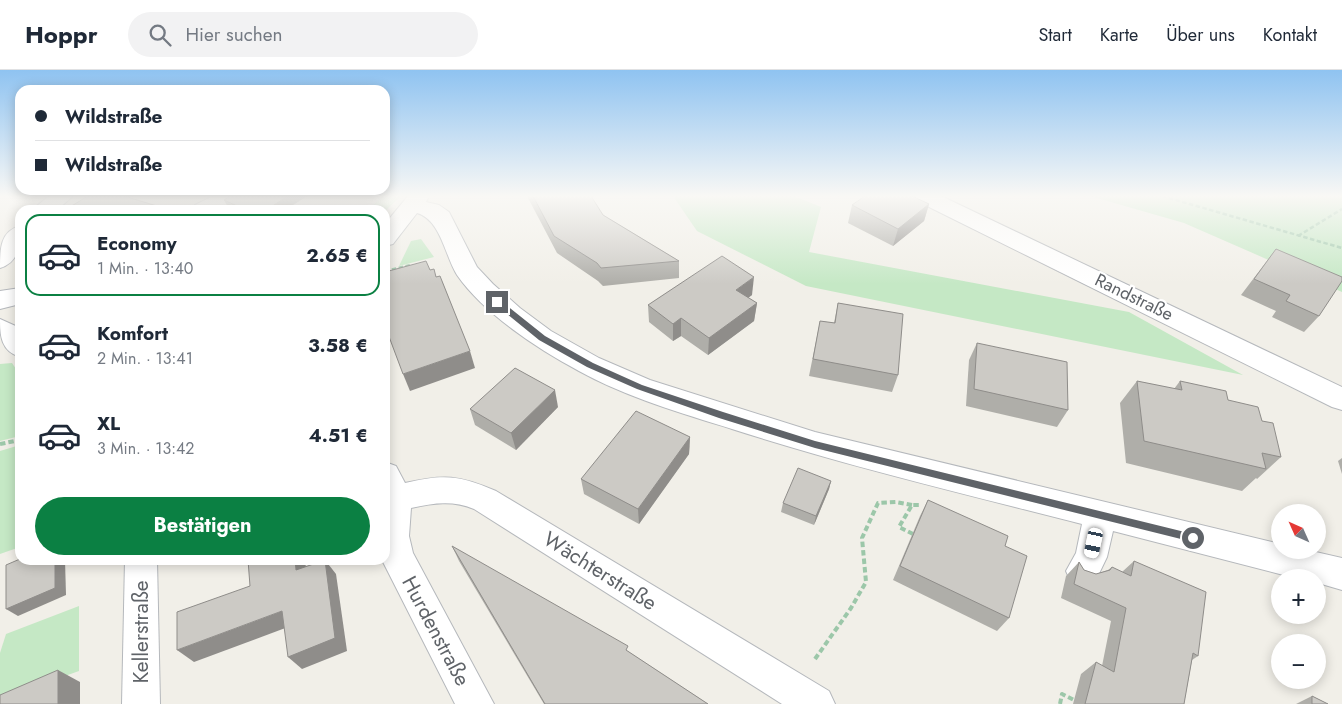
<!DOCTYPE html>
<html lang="de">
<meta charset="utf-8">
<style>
body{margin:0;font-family:Jost,sans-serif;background:#f2f2f3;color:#1f2937;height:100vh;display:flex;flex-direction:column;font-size:19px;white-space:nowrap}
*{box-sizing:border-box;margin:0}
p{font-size:16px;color:#747a83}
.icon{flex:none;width:28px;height:28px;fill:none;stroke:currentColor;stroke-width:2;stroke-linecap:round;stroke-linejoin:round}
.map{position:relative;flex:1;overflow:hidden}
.side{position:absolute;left:15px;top:135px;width:375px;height:360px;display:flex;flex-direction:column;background:#fff;border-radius:15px;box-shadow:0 2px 12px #0003}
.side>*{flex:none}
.banner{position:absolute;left:15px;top:15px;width:375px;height:110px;border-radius:15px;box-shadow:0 2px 12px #0003;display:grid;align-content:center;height:110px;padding:0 20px;background:#fff}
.needle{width:32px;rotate:315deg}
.tools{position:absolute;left:1271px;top:434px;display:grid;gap:10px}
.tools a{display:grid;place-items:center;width:55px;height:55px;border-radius:50%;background:#fff;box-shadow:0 2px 12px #0003;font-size:25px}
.end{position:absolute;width:22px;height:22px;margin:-11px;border:6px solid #5f6368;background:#fff;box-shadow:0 0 0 2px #fff}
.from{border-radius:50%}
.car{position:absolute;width:15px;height:30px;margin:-15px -8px;border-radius:6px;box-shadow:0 0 4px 1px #0007;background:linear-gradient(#fff 24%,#345 0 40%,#fff 0 76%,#345 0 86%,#fff 0)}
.banner b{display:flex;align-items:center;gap:18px;height:48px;font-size:19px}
.banner b+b{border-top:1px solid #e0e1e3}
.banner i{width:12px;height:12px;background:#1f2937}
ul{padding:9px 0 0;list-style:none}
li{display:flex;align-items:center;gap:15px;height:82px;margin:0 10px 8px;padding:0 10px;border:2px solid transparent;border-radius:15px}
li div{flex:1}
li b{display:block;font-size:19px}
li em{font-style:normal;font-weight:700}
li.selected{border-color:#0b8043}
li>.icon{width:45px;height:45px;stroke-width:1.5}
.cta{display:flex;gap:10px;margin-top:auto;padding:10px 20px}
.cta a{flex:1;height:58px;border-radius:30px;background:#0b8043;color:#fff;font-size:20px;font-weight:700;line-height:58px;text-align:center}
header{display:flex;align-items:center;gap:30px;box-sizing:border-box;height:70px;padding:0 25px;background:#fff;border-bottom:1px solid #e0e1e3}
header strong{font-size:24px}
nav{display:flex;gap:28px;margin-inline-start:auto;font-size:18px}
.search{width:350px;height:45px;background:#f2f2f3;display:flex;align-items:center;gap:12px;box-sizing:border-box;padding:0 18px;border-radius:28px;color:#747a83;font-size:19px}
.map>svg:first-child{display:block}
.green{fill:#c5e8c5}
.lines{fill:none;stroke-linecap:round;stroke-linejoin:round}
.minor-casing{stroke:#b5b8bc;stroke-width:2}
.path-far1{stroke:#9cc7a9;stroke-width:2.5;stroke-dasharray:4.5 2.5;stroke-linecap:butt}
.path{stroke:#9cc7a9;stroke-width:4;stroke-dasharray:5.5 3;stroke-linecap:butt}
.minor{fill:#fff;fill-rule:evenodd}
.wall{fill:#afaea9}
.shaded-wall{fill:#8f8d8a}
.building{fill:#cccac5;stroke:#8f8d8a}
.route{fill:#5f6368}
.labels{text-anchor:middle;stroke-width:4.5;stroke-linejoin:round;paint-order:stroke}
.street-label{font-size:18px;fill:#5f6368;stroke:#fff}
.near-street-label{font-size:21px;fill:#5f6368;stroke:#fff}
</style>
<header>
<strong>Hoppr</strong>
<div class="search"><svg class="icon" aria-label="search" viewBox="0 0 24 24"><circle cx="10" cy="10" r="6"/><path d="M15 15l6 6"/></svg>Hier suchen</div>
<nav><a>Start</a><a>Karte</a><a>Über uns</a><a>Kontakt</a></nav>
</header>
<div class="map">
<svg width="1342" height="634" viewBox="0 0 1342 634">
<rect width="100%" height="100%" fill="#f1efe8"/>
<g class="green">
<path d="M383,126H401L385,141L368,140Z"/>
<path d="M673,126H794L821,137L809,182L1129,242L1243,305L806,216L697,161Z"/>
<path d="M1090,126H1342V222L1184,153Z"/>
<path d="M421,169L434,187L399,196L411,171Z"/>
<path d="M12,293L20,305V366L0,371V294Z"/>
<path d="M20,375V477L0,484V381Z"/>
<path d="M79,536V601L0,629V583L6,564Z"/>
</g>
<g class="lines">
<g class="minor-casing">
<g id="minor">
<path d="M49,126H73L57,140H32Z"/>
<path d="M213,126H239C228,142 209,140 192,140L195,135Z"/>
<path d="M408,126H429L426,132L439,135L449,142L477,197L493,214L520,238L551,261L599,288L650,310L815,362L1280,474V480H1307L1342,488V520L1318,513V508H1295L1113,461L1107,487L1095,512L1083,516L1071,512L1066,501L1076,483L1082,454C965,424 847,396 732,359C681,343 626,327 579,301C538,279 484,244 457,205C445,186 441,150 417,143L393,174L385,176V154Z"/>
<path d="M914,126H941L1342,317V340L1332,337L917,131Z"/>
<path d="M20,156C20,173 20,192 0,198C0,180 0,161 20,156Z"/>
<path d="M20,218V234L0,239V221Z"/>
<path d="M0,249L20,258V287C1,281 0,266 0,249Z"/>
<path d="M385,392L396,396L405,413C444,404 459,405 496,421L829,621L835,634H782L474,439C453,430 433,433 411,438L409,466L413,483L494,634H455L382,490H385Z"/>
<path d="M125,490H157L160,634H122Z"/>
</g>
</g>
<g class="path-far1">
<path d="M1162,126L1342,178"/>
<path d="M1298,166L1342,139"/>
<path d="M385,201L411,195"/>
</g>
<g class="path">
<path d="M0,374L20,370"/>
<path d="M913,464L899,457L912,435H919"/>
<path d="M815,589L851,538L866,512L862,468L878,433L896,432L912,435"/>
<path d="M1060,634L1062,624L1074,630"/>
</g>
<use href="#minor" class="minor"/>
</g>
<g class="wall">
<path d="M230,126H307L285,140H231L229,139L224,130Z"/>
<path d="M527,126H591L603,145L679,191V208L603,216L598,211L557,183Z"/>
<path d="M929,134L924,151L893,176L848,153L852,135Z"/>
<path d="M1276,179L1319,246L1304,262L1272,247L1276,241L1241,225Z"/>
<path d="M752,225L748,228L757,233L754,251L708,285L681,266L673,271L649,252L648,235Z"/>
<path d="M838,233L898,305L892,322L809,306L820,251L834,253Z"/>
<path d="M977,273L1068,340L1057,357L966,336L969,290Z"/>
<path d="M1137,311L1174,319L1180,311L1228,330L1262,351L1281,387L1257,409L1256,408L1242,421L1126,393L1120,333Z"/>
<path d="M558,337L516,380L475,355L470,339Z"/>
<path d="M690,367L689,384L639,454L584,424L581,409Z"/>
<path d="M1342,388V404L1338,391Z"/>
<path d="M831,411L829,419L814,455L781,442L783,433Z"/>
<path d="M928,430L1005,476L1009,548L997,561L893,510L920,446Z"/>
<path d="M452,476L629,582L708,634H544L459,491Z"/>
<path d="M1134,491L1198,586L1192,590L1184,634H1073L1081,604L1096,592L1102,596L1111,551L1061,528L1066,506L1079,492L1084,500L1096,504L1108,500L1112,497L1122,502Z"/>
<path d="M1312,626L1328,634H1296Z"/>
</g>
<g class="shaded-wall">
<path d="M288,126H307L285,140H266Z"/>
<path d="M929,134L924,151L893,176L898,159Z"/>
<path d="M754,207L752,225L735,237L736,220Z"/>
<path d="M757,233L754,251L708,285L709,268Z"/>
<path d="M681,248V266L673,271V254Z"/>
<path d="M470,281L475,298L410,321L403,304Z"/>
<path d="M555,320L558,337L516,380L511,363Z"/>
<path d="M690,367L689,384L639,454L638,439Z"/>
<path d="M831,411L829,419L814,455L816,446Z"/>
<path d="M55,490H65L66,525L18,546L6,539Z"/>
<path d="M295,490H305L308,514L296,500Z"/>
<path d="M325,490L336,504L347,581L302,599L288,587Z"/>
<path d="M282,541L296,554L194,592L177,580Z"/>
<path d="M58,600L80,612V634H58Z"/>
</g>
<g class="building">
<path d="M88,126H124L170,140H65Z"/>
<path d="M230,126H288L266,140H246L224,130Z"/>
<path d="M533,126H591L603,145L679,191L601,198L597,193L554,166Z"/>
<path d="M865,126H912L929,134L898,159L852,135Z"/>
<path d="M1276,179L1342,207V211L1319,246L1286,231L1290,225L1254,209Z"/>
<path d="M722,186L754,207L736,220L757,233L709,268L681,248L673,254L648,235Z"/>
<path d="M426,191L430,200L434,199L436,207L440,206L470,281L403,304L385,256V202Z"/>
<path d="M838,233L903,244L898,305L813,289L820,251L835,253Z"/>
<path d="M977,273L1067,292L1068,340L974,319Z"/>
<path d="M515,298L555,320L511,363L470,339Z"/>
<path d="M1137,311L1182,320L1180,311L1226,321L1228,330L1258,337L1262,351L1273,353L1281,387L1262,383L1266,399L1144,371Z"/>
<path d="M636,341L690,367L638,439L581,409Z"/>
<path d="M798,398L831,411L816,446L783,433Z"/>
<path d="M928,430L1008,466L1005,476L1027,486L1009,548L900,496Z"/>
<path d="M452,476L628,576L626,580L708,634H545Z"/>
<path d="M20,489L55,490V518L6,539V495Z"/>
<path d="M248,490H295L296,500L325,490L335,568L288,587L282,541L177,580V542L250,516Z"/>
<path d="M1134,491L1206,522L1198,586L1193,583L1184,634H1085L1096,592L1114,602L1126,538L1074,514L1079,492L1084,500L1096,504L1110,500L1112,497L1131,506Z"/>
<path d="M58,600V634H0V625Z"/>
<path d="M1312,626L1328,634H1312Z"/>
</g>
<linearGradient id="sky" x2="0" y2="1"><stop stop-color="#8fc3f1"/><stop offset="0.59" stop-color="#f9f8f5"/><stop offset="1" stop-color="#f9f8f5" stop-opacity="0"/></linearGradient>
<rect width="1342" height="214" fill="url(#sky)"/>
<path class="route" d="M495,230H500L545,266L593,293L642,315L723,342L815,371L1193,464L1198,468L1193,472L815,378L719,348L637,319L587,297L539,270L495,234Z"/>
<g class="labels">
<g class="street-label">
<text transform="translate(1134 227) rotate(26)" y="6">Randstraße</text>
</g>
<g class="near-street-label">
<text transform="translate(600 501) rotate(32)" y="7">Wächterstraße</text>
<text transform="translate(436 561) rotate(62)" y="7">Hurdenstraße</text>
<text transform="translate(141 562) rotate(-90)" y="7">Kellerstraße</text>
</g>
</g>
</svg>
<div class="tools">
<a><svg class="needle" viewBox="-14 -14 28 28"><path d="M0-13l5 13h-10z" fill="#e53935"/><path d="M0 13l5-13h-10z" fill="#747a83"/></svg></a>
<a>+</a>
<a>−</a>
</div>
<i class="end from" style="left:1193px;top:468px"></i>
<i class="end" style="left:497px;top:232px"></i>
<i class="car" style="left:1094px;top:473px;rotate:192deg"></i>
<div class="banner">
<b><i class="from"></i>Wildstraße</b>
<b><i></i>Wildstraße</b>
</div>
<section class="side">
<ul>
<li class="selected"><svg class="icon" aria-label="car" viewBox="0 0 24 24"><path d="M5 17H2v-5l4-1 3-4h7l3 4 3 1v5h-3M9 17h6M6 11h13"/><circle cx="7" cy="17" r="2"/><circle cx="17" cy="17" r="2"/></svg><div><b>Economy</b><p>1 Min. · 13:40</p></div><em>2.65 €</em></li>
<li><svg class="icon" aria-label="car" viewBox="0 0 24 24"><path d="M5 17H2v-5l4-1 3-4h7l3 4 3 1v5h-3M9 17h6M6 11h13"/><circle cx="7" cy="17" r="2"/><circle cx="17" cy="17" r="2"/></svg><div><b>Komfort</b><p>2 Min. · 13:41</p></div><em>3.58 €</em></li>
<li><svg class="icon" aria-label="car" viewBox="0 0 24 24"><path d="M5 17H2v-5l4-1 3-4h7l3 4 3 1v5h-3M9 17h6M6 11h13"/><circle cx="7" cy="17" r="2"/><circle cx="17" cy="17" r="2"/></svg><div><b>XL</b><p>3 Min. · 13:42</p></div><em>4.51 €</em></li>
</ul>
<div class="cta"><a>Bestätigen</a></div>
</section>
</div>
